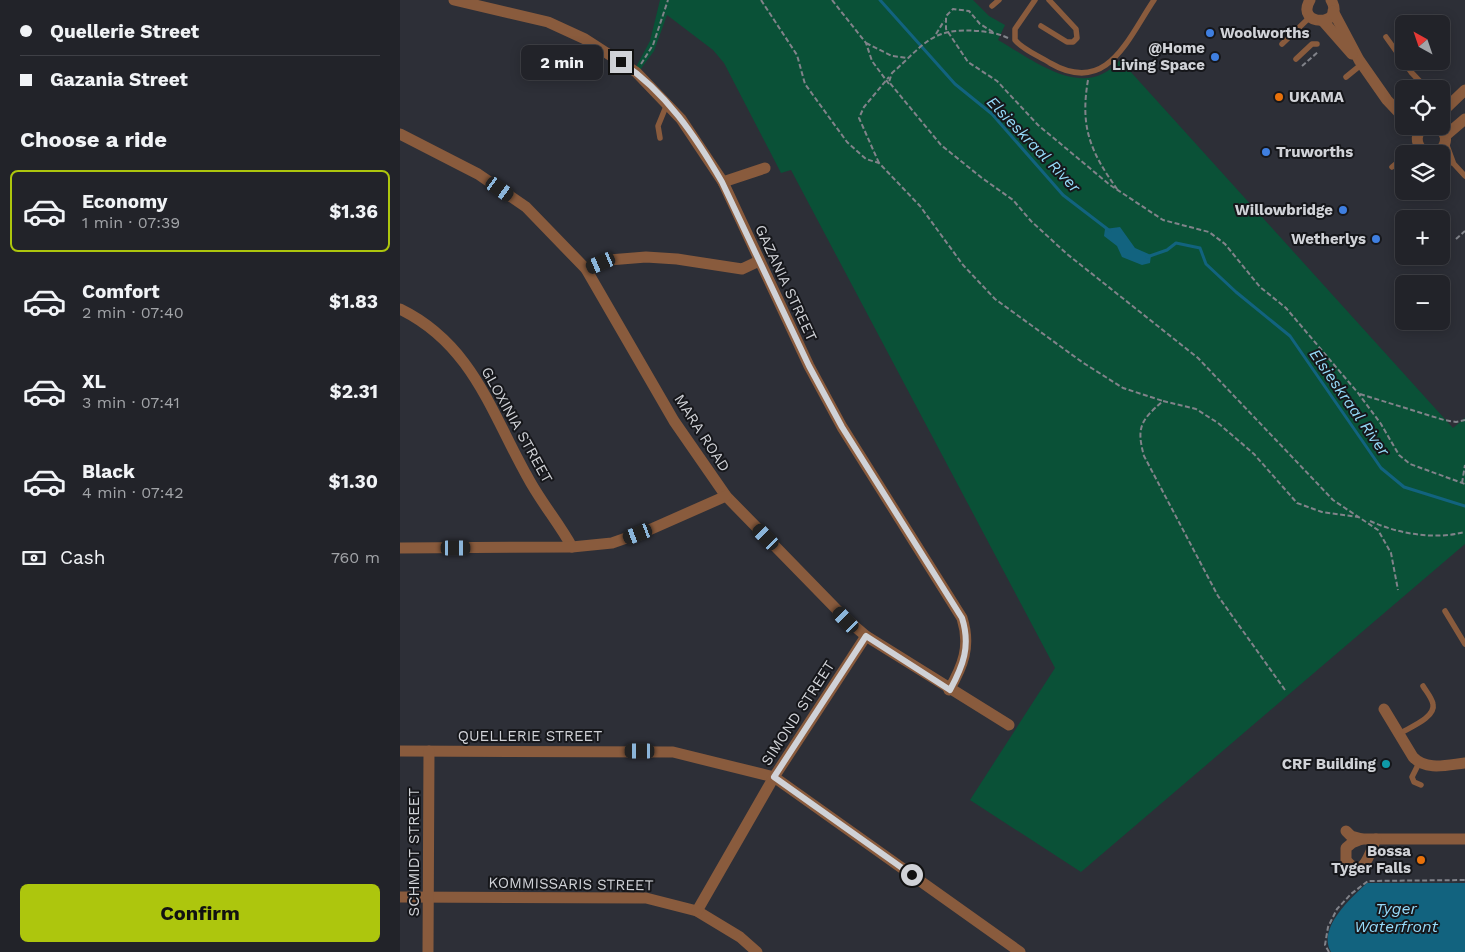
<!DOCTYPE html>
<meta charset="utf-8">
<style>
body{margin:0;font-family:"Work Sans",sans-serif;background:#2e2f35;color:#f1f3f6;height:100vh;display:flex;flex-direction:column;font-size:19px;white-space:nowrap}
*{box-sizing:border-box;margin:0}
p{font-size:16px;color:#a2a4a8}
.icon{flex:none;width:28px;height:28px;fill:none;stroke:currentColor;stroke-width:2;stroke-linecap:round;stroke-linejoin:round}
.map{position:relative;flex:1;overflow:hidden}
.sheet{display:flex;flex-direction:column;background:#222329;width:400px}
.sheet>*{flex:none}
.top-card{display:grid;align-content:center;height:110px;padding:0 20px;background:#222329}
.needle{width:32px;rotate:320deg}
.fabs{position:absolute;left:995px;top:15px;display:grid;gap:10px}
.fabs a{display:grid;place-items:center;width:55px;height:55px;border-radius:8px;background:#222329;box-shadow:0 2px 12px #0003,0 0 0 1px #3f4046;font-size:25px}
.end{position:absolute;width:22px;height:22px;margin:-11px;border:6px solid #d0d2d7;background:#111;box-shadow:0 0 0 2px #111}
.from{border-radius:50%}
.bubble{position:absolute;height:35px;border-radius:8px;background:#222329;box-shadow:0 2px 12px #0003,0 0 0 1px #3f4046;font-size:16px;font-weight:700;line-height:35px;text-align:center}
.car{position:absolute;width:15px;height:30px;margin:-15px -8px;border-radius:6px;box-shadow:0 0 4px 1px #0007;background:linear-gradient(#222 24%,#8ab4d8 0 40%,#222 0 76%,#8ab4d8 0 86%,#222 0)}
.top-card b{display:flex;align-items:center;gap:18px;height:48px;font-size:19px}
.top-card b+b{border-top:1px solid #3f4046}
.top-card i{width:12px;height:12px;background:#f1f3f6}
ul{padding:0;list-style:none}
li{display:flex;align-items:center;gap:15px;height:82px;margin:0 10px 8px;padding:0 10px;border:2px solid transparent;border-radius:8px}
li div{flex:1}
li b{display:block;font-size:19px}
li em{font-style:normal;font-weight:700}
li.selected{border-color:#adc60d}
li>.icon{width:45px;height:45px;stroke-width:1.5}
h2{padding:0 20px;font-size:22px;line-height:60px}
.pay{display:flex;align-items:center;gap:12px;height:55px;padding:0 20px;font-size:19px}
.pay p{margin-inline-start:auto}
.action{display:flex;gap:10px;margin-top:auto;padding:10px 20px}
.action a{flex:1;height:58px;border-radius:8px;background:#adc60d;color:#111;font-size:20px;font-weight:700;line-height:58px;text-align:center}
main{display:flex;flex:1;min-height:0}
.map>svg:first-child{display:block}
.green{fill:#0a5137}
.water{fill:#12637f}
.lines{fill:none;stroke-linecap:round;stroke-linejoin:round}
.stream{stroke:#12637f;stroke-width:3}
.path{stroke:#81838a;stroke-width:2;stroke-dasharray:5 2.5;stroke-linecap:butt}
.lane{stroke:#895b3d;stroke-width:5.5}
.street{stroke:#895b3d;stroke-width:11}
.route{stroke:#d0d2d7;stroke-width:6}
.shop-dot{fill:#3f7fe0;stroke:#16171b;stroke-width:2}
.food-dot{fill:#e8710a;stroke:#16171b;stroke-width:2}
.culture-dot{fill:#0f9aa8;stroke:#16171b;stroke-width:2}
.labels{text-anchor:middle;stroke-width:4;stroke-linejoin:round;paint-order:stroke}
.poi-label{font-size:15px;font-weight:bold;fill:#d0d2d7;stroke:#16171b;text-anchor:end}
.street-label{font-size:15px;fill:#d0d2d7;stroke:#16171b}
.water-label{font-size:16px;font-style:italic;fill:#95daf9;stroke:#16171b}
</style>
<main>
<section class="sheet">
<div class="top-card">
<b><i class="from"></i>Quellerie Street</b>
<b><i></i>Gazania Street</b>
</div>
<h2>Choose a ride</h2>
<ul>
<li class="selected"><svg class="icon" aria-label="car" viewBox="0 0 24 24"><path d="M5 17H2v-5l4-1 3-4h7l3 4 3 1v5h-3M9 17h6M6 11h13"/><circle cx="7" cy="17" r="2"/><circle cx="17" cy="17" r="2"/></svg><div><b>Economy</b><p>1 min · 07:39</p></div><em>$1.36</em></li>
<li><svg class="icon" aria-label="car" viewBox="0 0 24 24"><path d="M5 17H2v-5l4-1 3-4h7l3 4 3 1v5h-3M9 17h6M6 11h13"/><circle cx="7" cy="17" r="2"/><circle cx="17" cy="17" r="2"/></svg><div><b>Comfort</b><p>2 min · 07:40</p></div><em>$1.83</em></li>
<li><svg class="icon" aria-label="car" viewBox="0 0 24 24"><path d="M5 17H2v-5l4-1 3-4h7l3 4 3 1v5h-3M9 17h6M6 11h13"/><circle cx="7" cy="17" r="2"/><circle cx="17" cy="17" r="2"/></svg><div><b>XL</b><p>3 min · 07:41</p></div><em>$2.31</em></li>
<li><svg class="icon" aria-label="car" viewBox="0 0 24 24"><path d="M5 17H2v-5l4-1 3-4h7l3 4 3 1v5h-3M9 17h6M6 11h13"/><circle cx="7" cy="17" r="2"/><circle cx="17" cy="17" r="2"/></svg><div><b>Black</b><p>4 min · 07:42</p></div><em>$1.30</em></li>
</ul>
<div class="pay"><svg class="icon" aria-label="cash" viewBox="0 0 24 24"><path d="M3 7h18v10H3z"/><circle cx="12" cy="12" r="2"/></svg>Cash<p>760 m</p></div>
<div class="action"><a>Confirm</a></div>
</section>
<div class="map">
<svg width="1065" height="952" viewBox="0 0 1065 952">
<rect width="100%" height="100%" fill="#2d2f37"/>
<path class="green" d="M260,0H573L589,16L605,25L598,40C635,61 684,102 720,60L1053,428L1065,418V544L681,872L570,800L655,668L391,170L381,173L324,63L313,50L267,15L254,51L240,70L236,67L250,41Z"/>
<g class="water">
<path d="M720,227L735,248L751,255L750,263L742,265L722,257L717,246L704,236L705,229Z"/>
<path d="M967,883H1065V952H931C917,928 951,898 967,883Z"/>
</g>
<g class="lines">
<g class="stream">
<path d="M480,0L555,84L592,114L663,195L710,231"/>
<path d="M747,257L767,250L776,243L800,248L806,264L836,292L890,336L981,468L1004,487L1065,506"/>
</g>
<g class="path">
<path d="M361,0L397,55L405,84L447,142L466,159L479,163L520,206L563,265L595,299L682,362L723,388L763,401"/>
<path d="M432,0L466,43L472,61L489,84"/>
<path d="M593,32L580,24L569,11L553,9L546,16V29L568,62L597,81L638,125L710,185L763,220L809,232L825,244L860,287L886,308L958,393L981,424L999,455L1010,464L1065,484"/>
<path d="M536,34L544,21"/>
<path d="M608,38C598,33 588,32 578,31C531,27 524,45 492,73L489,82L541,145L582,178L613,200L631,221L667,254L798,358L933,500L978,530L991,553L998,590"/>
<path d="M466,43L492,56L508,58"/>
<path d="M241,64L253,45L268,0"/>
<path d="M902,66L918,52"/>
<path d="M688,80C680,127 690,151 717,189"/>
<path d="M479,163L459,118L464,107L489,77"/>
<path d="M1056,239L1065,231"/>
<path d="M960,394L1044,420L1056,422L1065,420"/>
<path d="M1062,483L1065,465"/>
<path d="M970,521C999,534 1034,540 1065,532"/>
<path d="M885,690L818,596L744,456C736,427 741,420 763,401L796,409L818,423L854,454L897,503L922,512L958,517"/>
<path d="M929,952L925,945L928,927L937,909L951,894L968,881L1065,880"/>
</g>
<g class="lane">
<path d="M635,0L615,29V40C623,50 639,56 650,63C707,96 727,40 754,0"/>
<path d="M592,6L599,0"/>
<path d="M641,26L667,42H673L677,38L676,29L649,0"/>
<path d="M986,37L1011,72L1027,89"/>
<path d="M882,44L910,17"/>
<path d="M896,59L912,44H917"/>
<path d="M946,77L962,64"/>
<path d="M260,138L258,126L267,104"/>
<path d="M1046,143L1053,162"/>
<path d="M1008,154L1018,145"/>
<path d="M1041,155L1054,164L1065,176"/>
<path d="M992,167L1004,157"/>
<path d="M997,173L1004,167"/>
<path d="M1045,611L1065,644"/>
<path d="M999,734C1008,728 1036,718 1033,704C1032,698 1026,691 1023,686"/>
<path d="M1019,763L1012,777L1014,782L1021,785"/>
</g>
<g class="street">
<path d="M54,0L148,22L185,39L236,72L281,119L323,182L409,366L442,427L562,618C571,646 563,666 549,690"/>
<path d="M910,0C894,27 947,27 931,0"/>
<path d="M933,11L959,60L987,100L1004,118"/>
<path d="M923,21L952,54"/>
<path d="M1041,113L1065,90"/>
<path d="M1025,126C1015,133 1015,143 1023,151L1033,153C1047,150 1050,135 1038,126"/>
<path d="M0,134L78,174L126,207L186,269L274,421L326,496L446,619L466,636L609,725"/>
<path d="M1045,136L1065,119"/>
<path d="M323,182L365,168"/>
<path d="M186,269L209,260L246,257L277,259L342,269L359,261"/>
<path d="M0,309C72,344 91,412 127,476C140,501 159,523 172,547"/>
<path d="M0,548L172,547L212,543L249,530L326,496"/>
<path d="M984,709L1013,757C1026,771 1047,765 1065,763"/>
<path d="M0,751L273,752L374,777L620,952"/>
<path d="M946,831L951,836L962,839H1065"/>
<path d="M962,839L952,843L946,848V860C964,883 971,849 976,839"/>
<path d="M0,897L246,898L297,911L340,937L357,952"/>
<path d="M297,911L374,777L466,636"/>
<path d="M28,952L29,751"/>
</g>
</g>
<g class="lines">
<path class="route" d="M221,62C266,92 296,137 322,182L409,366L442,427L562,618C571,646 563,666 550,690L466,636L374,777L512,875"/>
</g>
<g class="shop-dot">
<circle cx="810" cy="33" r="5"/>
<circle cx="815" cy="57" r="5"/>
<circle cx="866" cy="152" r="5"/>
<circle cx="943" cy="210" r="5"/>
<circle cx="976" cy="239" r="5"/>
</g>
<g class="food-dot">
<circle cx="879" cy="97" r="5"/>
<circle cx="1021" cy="860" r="5"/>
</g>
<circle class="culture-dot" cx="986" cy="764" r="5"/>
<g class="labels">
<g class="poi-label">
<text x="820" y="38" text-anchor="start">Woolworths</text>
<text x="805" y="53">@Home<tspan x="805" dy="17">Living Space</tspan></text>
<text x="889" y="102" text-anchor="start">UKAMA</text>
<text x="876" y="157" text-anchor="start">Truworths</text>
<text x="933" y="215">Willowbridge</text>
<text x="966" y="244">Wetherlys</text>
<text x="976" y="769">CRF Building</text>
<text x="1011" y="856">Bossa<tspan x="1011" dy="17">Tyger Falls</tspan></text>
</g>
<g class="street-label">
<text transform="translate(386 283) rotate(65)" y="5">GAZANIA STREET</text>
<text transform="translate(117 425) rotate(61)" y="5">GLOXINIA STREET</text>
<text transform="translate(302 433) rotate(57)" y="5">MARA ROAD</text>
<text transform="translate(398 713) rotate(-57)" y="5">SIMOND STREET</text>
<text x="130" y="741">QUELLERIE STREET</text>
<text transform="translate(14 852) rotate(-90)" y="5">SCHMIDT STREET</text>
<text transform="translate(171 884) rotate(1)" y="5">KOMMISSARIS STREET</text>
</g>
<g class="water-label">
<text transform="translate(634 144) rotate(46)" y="6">Elsieskraal River</text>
<text transform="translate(950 402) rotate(55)" y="6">Elsieskraal River</text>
<text x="996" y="914">Tyger<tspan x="996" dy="18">Waterfront</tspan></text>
</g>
</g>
</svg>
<div class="fabs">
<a><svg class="needle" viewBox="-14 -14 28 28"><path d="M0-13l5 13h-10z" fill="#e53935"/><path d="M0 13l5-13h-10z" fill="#a2a4a8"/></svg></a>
<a><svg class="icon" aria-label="locate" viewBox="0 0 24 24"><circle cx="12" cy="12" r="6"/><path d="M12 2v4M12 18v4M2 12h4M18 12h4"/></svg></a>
<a><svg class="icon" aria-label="layers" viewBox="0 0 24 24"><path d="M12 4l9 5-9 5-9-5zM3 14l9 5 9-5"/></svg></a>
<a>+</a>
<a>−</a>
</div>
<i class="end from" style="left:512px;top:875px"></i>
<i class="end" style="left:221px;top:62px"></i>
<div class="bubble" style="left:121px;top:45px;width:82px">2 min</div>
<i class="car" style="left:100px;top:189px;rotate:125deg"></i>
<i class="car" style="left:201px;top:263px;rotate:247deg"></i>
<i class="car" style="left:238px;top:534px;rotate:249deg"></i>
<i class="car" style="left:366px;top:537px;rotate:316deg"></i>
<i class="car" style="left:56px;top:548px;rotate:90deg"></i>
<i class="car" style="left:446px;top:620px;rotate:316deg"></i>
<i class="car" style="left:240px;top:751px;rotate:270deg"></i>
</div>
</main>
